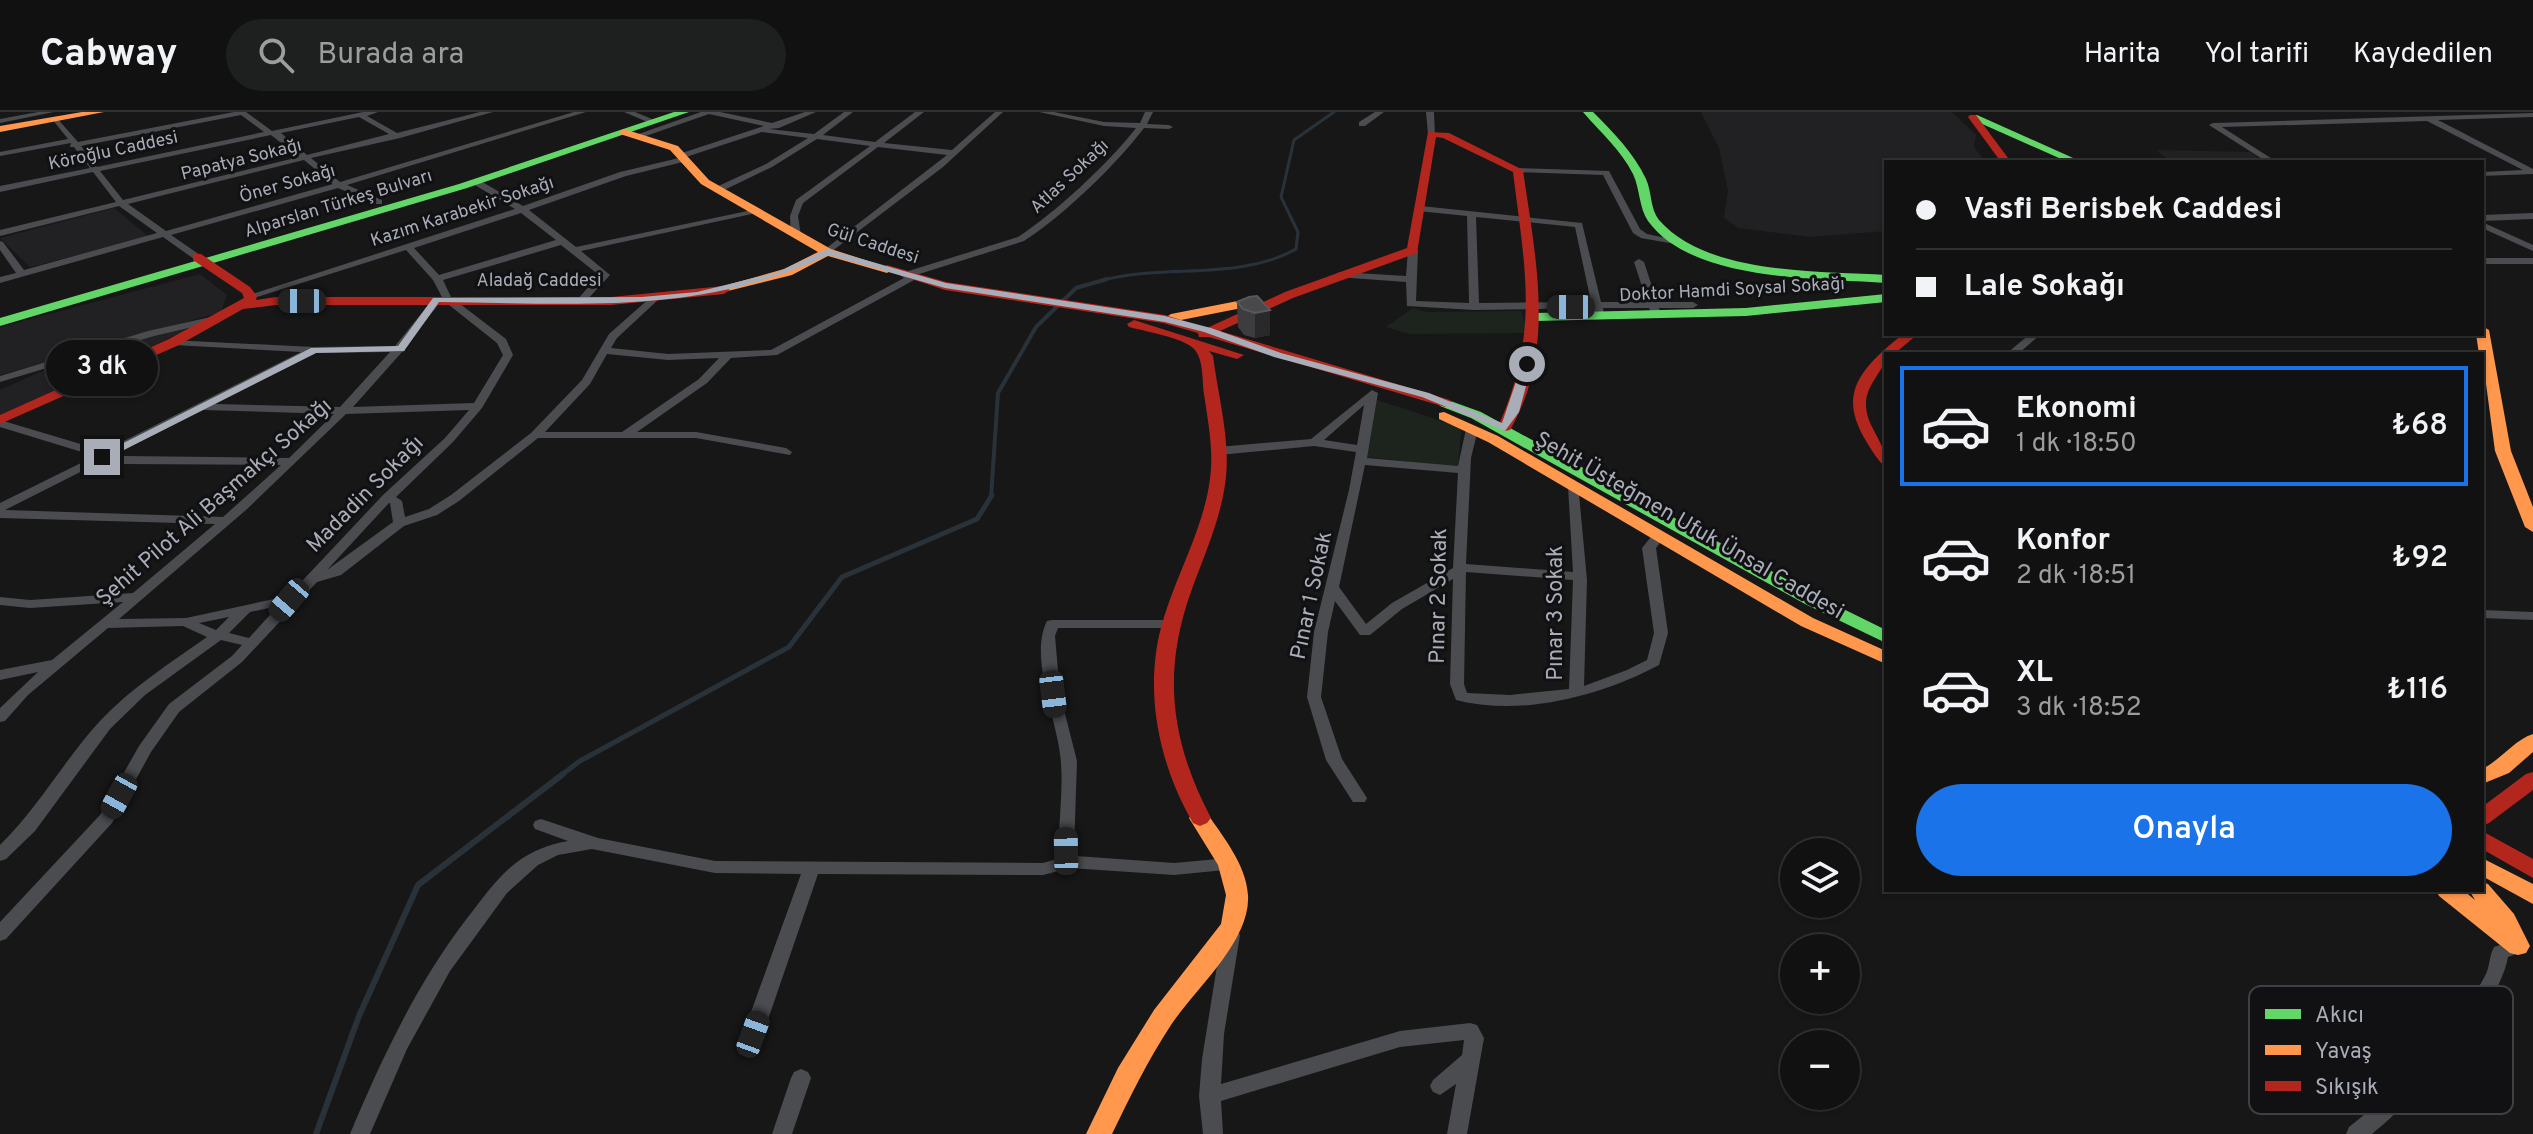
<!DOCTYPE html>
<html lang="tr">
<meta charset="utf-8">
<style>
body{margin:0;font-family:Overpass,sans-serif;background:#1e1f1f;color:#f1f3f6;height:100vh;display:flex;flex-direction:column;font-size:30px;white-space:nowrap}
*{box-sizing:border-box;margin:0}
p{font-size:26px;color:#9c9d9f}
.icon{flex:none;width:44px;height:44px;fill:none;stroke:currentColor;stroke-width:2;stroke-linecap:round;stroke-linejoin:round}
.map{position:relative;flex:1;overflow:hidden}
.side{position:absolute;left:1884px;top:240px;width:600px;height:540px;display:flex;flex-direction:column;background:#111;border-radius:0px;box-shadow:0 2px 6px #0004,0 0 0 2px #303131}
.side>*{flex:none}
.banner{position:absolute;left:1884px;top:48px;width:600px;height:176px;border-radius:0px;box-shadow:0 2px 6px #0004,0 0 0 2px #303131;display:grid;align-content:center;height:176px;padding:0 32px;background:#111}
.controls{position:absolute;left:1780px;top:726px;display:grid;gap:16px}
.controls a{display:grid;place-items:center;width:80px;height:80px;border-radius:50%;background:#111;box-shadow:0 2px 6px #0004,0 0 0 2px #303131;font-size:40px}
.end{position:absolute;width:36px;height:36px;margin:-18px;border:10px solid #a8adb8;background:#111;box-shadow:0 0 0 4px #111}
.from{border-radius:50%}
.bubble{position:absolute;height:56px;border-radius:28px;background:#111;box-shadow:0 2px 6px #0004,0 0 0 2px #303131;font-size:26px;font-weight:600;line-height:56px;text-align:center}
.car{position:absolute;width:24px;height:48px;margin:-24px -12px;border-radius:10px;box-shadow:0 0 6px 2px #0007;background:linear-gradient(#222 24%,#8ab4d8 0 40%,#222 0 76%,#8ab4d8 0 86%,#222 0)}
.banner b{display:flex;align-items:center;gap:28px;height:76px;font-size:30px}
.banner b+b{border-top:2px solid #303131}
.banner i{width:20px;height:20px;background:#f1f3f6}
ul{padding:14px 0 0;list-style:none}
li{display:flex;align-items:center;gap:24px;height:120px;margin:0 16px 12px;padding:0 16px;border:4px solid transparent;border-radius:0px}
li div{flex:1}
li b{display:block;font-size:30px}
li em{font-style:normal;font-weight:600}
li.selected{border-color:#1a73e8}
li>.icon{width:72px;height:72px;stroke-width:1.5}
.action{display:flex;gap:16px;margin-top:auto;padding:16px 32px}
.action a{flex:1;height:92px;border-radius:48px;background:#1a73e8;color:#fff;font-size:32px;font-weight:600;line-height:92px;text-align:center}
header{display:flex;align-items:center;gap:48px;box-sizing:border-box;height:112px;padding:0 40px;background:#111;border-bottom:2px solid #303131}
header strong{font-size:38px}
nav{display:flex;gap:44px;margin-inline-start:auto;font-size:28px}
.search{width:560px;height:72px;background:#1e1f1f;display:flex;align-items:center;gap:20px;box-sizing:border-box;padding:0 28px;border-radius:44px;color:#9c9d9f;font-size:30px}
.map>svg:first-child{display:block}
.built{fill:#212123}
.green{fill:#1d241e}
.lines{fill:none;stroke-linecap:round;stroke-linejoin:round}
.stream-far3{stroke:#2a3239;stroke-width:3}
.stream-far2{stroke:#2a3239;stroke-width:4}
.stream-far1{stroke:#2a3239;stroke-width:5}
.stream{stroke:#2a3239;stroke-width:6}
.street{fill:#4b4c50;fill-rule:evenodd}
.fast{fill:#63d668;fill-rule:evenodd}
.slow{fill:#ff974d;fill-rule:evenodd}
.jam{fill:#b3261e;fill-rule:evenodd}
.wall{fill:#3d3d3f}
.shaded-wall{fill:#29292a}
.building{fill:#49494c;stroke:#58595d;stroke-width:2}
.route{fill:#a8adb8}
.labels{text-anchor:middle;stroke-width:6;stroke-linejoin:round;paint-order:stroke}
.far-street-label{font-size:18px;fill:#a8adb8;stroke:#111113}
.street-label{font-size:22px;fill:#a8adb8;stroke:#111113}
.key{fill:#111113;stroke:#3e4045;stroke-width:2}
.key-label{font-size:22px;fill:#a8adb8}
</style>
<header>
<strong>Cabway</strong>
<div class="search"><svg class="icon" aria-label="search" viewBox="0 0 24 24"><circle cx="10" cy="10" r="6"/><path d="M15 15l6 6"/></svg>Burada ara</div>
<nav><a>Harita</a><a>Yol tarifi</a><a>Kaydedilen</a></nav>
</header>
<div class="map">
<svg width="2533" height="1022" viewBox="0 0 2533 1022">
<rect width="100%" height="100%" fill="#171717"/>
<g class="built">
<path d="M1701,0H1952L1976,23L1974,35L1985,50H1886V119L1810,125L1739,116L1724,106L1728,79L1719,36Z"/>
<path d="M2156,38L2250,40L2264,50H2171Z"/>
<path d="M114,96L149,125L30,155L0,126Z"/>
<path d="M200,162L227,183L221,200L0,263V215Z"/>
<path d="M177,216L187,218L0,303V278L63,250Z"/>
</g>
<g class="green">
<path d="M1413,196L1426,200L1521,199L1529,221L1409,222L1386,215Z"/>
<path d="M1377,288L1457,314L1461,319L1458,355L1367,345Z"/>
</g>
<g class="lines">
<path class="stream-far3" d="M1100,169C1163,151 1237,170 1296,137L1298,120L1281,85L1294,28L1334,0"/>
<path class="stream-far2" d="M991,385L998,281L1036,215L1076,176L1107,167"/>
<path class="stream-far1" d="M560,664L580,649L789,535L842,465L977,407L992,383"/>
<path class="stream" d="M316,1022L359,904L418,773L563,662"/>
<g class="street">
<path d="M38,0H54L0,11V7Z"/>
<path d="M234,0H246L272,19L363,0H378L367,4L397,21L480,0H493L400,26L311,46L340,70L574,0H586L347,73L382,88V92H376L338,76L171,123L200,143V147H194L163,125L0,171V165L16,161L0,138V129L3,130L24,158L157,121L119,94L0,124V118L116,90L93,60L0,80V74L90,56L74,35H70L71,31L0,44V40L68,27L52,7L56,5L78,30ZM241,3L264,20L97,55L81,34ZM359,5L389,22L307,43L281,21ZM271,23L299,45L123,88L100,59ZM304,48L333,72L166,119L128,92Z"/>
<path d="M624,0H635L659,10L652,12Z"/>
<path d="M701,0H720L772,11L805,0H816L779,16L769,17L814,22L844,0H853L823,23L875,30L915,0H924L884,31L952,38L995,0H1003L943,55L827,143L824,142V138L947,43L878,35L803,91L798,104L801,124L796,127L791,124L790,104L796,88L870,34L817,27L772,55L720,80H714V76L766,52L808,26L762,20L686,45L687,49L626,64L529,98L576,135L757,97L761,100L581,139L610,163L585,190L582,191L577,188L599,163L561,133L443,168L451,185L506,227L513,243L482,296L453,330L396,385L402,389L405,405L429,397L451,383L531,321L582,268L609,222L651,185L659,187L617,226L611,236L668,242L771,238L904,166L900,163L902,161L1018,125C1055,101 1109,51 1136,16L1104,14L1039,0H1054L1104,10L1140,11L1145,0H1153L1147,12L1169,13L1173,15L1169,17L1144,16C1116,53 1063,104 1024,129L916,163V167L777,243L731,246L707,271L637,320H696L786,336L792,340L790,343L696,326H538L459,389L437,403L404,414L341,463L317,470L242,550L179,600L151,640L112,711L6,827L0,829V810L100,703L139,634L169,592L232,544L242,533L221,528L145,583L110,617L35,719L6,747L0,749V733C39,695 64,648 100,609C131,576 170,551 207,525L183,514L108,516L28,583L5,609L0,610V596L38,560L0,568V558L52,548L123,490L30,496L0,493V485L30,488L133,481L215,412L0,406V391L95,344L0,315V308L104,339L301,240L174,233L169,230L170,228L314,235L395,234L434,186L437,185L442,188L405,235V239L402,240L353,295L474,291L503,243L497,231L444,189L433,168L406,138L254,186L246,184L515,97L473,72V68H479L523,94L620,60L679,46V42L764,14L709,2L640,26L633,24ZM521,101L556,128L439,163L414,136ZM390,240L340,295L215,292L316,241ZM607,242L668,248L719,246L699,267L622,320H545L590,272ZM203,298L334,302L289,346L123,344L116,342ZM469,298L445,326L383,383L288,484L186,506L119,507L246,398L346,302ZM106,347L122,352L281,353L223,405L5,398ZM390,391L393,410L327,458L389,391ZM278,494L249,526L229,521L250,500ZM229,505L216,518L199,511Z"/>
<path d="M1375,0H1384L1365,14H1359V10Z"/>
<path d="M1426,0H1434L1435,24L1428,22Z"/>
<path d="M2533,1V5L2438,8L2533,57V62L2482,64V60L2523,58L2427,9L2222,15L2277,50H2267L2209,13L2213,11Z"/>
<path d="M1518,56L1609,59L1640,117L1647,122L1680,129L1675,132L1641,126L1633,121L1603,63L1515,60V56Z"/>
<path d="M1421,94L1582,111L1601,190H1647L1634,150L1639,147L1644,150L1657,190H1693L1698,193L1693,196H1659L1661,202L1656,205L1652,204L1649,196H1603L1604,203L1599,206L1594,203L1593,196L1474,198L1407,194L1406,170L1337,165V161L1340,160L1406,164L1408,138L1413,135L1418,138L1416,189L1469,191L1467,104L1418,99L1417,97ZM1476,105L1575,115L1591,190L1479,191Z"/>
<path d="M2533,101V107L2482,109V103Z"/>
<path d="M2482,110L2533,133V139L2482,116Z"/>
<rect x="2482" y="146" width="51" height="6"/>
<path d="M215,204L220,207L219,209L154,224L0,270V264L148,219Z"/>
<path d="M2030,222H2041L2018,242H2006Z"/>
<path d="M1372,278L1378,281L1367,346L1458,354L1466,317L1472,314L1478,317L1471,346L1466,452L1573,460L1568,374L1574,370L1578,371L1587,468L1584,574L1627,558L1647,548L1654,521L1642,436L1654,421L1659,420L1665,424L1656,436L1668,521L1659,553C1601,584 1521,605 1456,588L1450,572L1453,467L1402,497L1370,523H1360L1335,489L1328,520L1321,585L1342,647L1367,686L1365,690H1353L1326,648L1307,585L1314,520L1349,378L1356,340L1314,334L1218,343L1212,339L1218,335L1311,327ZM1364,293L1357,333L1324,328ZM1365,353L1458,361L1453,456L1392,491L1366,512L1339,475ZM1466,460L1573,468L1569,577L1510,583L1467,581L1464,572Z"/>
<path d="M2482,498L2533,500V508L2482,506Z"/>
<path d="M1052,508H1172L1179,512L1172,516H1058L1055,524L1060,582L1077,649L1074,739L1076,744L1174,751L1229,746L1235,747L1238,752L1235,757L1174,763L1070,756L1043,763L818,762L763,922L760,928L753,930L746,928L743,922L801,762L715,761L592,737L558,743L538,753L507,781L450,859L407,937L370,1022H350C382,946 417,871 468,805C483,786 497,765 517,750C532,739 550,732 568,729L535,717L533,713L535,709L541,707L598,726L715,749L1043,751L1060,746L1058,739C1059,710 1063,680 1061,651C1059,612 1028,546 1047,509Z"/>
<path d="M1231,816L1237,818L1240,823L1224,922L1221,972L1400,919L1470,911L1477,913L1484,926L1467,1022H1447L1456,972L1440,983L1433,980L1430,974L1433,968L1462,943L1464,928L1400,935L1221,989L1223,1022H1203L1199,984L1202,947L1222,823L1225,818Z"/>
<path d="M2518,827L2524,829L2527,834L2524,839L2508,845C2499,898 2414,988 2372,1022H2346L2349,1015C2394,980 2458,915 2485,864C2490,855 2489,844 2494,835Z"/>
<path d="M801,957L808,960L811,966L792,1022H772L791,966L794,960Z"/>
</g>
<g class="fast">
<path d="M674,0H689L467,76L0,214V206L459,72Z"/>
<path d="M1583,0H1593C1613,20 1634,41 1646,67C1652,80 1650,97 1659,108C1707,163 1819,159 1886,163V171C1818,166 1692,170 1648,109C1639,96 1640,77 1633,62C1621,38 1600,20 1583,0Z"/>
<path d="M1971,3H1977L2082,50H2068L1971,7Z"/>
<path d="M1886,182V190L1746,204L1536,209L1530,205L1536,201L1746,196Z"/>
<path d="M1445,287L1481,300L1817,484L1886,518V531L1805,492L1471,306L1440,294L1438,291Z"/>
</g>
<g class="slow">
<path d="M82,0H104L0,20V14Z"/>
<path d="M624,17L678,34L709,68L831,137L893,157L887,161L828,144L792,163L720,181V175L784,157L818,140L701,72L670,38L620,22L619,20Z"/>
<path d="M1253,186L1259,190L1257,193L1171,210L1165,206L1171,202Z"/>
<path d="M2482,214L2489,218L2511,339L2533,395V420L2525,415L2495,339L2482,242H2479L2476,222H2482Z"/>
<path d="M1444,300L1498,324L1813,506L1886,539V552L1801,514L1488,330L1439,307V301Z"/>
<path d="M2533,622V640L2509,661L2482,672V657C2501,648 2514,628 2533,622Z"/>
<path d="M1200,698L1207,701C1223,725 1246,752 1248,783C1251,829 1195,877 1171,913C1148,948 1130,985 1112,1022H1086L1118,956L1154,898L1221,812L1226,783L1218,753L1189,706L1193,701Z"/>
<path d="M2482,746L2533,772V792L2482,764Z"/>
<path d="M2482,770L2488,772L2514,802L2530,834L2526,841L2518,843L2510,841L2439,784L2436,778H2463L2475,788L2469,778H2482Z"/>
</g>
<g class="jam">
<path d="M1970,3H1976L2011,50H2001L1968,5Z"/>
<path d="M1428,20L1449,21L1523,58C1535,144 1557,238 1510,318L1505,319L1498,315C1540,221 1525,158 1513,60L1443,26L1436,25L1417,141L1293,186L1220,219L1450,288L1452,291L1445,295L1209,225H1199L1198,221L1163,211L945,178L881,157L887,153L946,170L1165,203L1207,216L1285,180L1407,136Z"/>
<path d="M193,142H201L250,175L257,184L256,188L276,185H611L724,174L730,178L724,182L611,193H276L243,197L179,233L0,312V303L169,227L244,186L242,181L193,148Z"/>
<path d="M1134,208L1244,243L1237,247L1209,239L1213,244C1218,283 1230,326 1226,365C1222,404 1205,441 1192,477C1162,559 1170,628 1211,706L1207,711L1200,714L1193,711C1164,661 1148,600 1156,541C1164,481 1202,428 1210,367C1214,339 1208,310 1204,282C1202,268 1204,246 1193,236C1183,226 1144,219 1129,215L1127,212Z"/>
<path d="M1903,222H1918L1894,242H1886C1886,259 1865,271 1866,294C1867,316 1886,330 1886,353L1881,351C1836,291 1847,267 1903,222Z"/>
<path d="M2533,660V678L2489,711L2482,714V695L2526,662Z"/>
<path d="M2482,719L2533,747V766L2482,737Z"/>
</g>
</g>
<path class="wall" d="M1237,190L1270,198V223L1255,226L1244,223L1238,215Z"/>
<path class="shaded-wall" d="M1270,198V223L1255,226V201Z"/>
<path class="building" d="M1257,184L1270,198L1255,201L1243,197L1237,190L1249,185Z"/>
<path class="route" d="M827,137L946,171L1165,204L1211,216L1281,241L1429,281L1502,311L1522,252L1527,249L1532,252L1519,300L1505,319L1422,285L1274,245L1204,220L1165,210L945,176L828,143C702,204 575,191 439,190L404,239L316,241L106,347L96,345L311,236L398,234L433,186L642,185L697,180L778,160Z"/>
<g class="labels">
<g class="far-street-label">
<text transform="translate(113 38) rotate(-12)" y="6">Köroğlu Caddesi</text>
<text transform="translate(241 47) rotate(-14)" y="6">Papatya Sokağı</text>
<text transform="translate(1069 64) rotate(-43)" y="6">Atlas Sokağı</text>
<text transform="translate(287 71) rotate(-16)" y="6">Öner Sokağı</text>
<text transform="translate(338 91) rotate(-17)" y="6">Alparslan Türkeş Bulvarı</text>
<text transform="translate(462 99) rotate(-18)" y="6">Kazım Karabekir Sokağı</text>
<text transform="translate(873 131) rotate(18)" y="6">Gül Caddesi</text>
<text x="539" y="174">Aladağ Caddesi</text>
<text transform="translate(1732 177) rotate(-3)" y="6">Doktor Hamdi Soysal Sokağı</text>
</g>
<g class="street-label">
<text transform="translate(364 381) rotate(-45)" y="8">Madadin Sokağı</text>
<text transform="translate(213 389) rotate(-41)" y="8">Şehit Pilot Ali Başmakçı Sokağı</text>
<text transform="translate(1690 412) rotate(30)" y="8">Şehit Üsteğmen Ufuk Ünsal Caddesi</text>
<text transform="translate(1310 483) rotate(-78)" y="8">Pınar 1 Sokak</text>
<text transform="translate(1437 484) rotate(-89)" y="8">Pınar 2 Sokak</text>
<text transform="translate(1554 501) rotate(-90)" y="8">Pınar 3 Sokak</text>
</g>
</g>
<rect x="2249" y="874" width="264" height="128" rx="12" class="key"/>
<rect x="2265" y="897" width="36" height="10" fill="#63d668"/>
<rect x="2265" y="933" width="36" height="10" fill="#ff974d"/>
<rect x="2265" y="969" width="36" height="10" fill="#b3261e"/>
<g class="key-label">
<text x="2315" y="910">Akıcı</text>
<text x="2315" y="946">Yavaş</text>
<text x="2315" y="982">Sıkışık</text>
</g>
</svg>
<div class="controls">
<a><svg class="icon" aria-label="layers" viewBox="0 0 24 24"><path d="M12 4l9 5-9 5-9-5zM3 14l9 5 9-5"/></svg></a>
<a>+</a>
<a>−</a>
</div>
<i class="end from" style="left:1527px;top:252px"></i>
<i class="end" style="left:102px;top:345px"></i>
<div class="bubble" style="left:46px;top:228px;width:112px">3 dk</div>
<i class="car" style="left:302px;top:189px;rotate:270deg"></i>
<i class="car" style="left:1571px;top:195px;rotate:270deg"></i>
<i class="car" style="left:289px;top:488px;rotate:221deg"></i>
<i class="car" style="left:1053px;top:582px;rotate:173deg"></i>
<i class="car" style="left:119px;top:684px;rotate:209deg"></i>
<i class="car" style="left:1066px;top:739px;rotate:359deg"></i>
<i class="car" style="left:753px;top:922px;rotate:20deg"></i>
<div class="banner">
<b><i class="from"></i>Vasfi Berisbek Caddesi</b>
<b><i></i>Lale Sokağı</b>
</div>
<section class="side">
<ul>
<li class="selected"><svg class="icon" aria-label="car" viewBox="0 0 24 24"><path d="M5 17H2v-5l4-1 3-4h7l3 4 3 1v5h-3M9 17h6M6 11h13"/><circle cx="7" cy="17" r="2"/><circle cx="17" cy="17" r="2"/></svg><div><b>Ekonomi</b><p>1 dk · 18:50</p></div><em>₺68</em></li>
<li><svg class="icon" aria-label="car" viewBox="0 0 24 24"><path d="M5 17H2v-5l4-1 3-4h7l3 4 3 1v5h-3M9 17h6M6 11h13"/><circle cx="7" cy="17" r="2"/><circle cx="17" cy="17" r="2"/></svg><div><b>Konfor</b><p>2 dk · 18:51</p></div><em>₺92</em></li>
<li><svg class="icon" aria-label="car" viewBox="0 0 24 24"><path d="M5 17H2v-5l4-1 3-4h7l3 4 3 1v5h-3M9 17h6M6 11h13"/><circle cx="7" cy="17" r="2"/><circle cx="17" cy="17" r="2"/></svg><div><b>XL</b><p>3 dk · 18:52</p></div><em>₺116</em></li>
</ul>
<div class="action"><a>Onayla</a></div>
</section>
</div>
